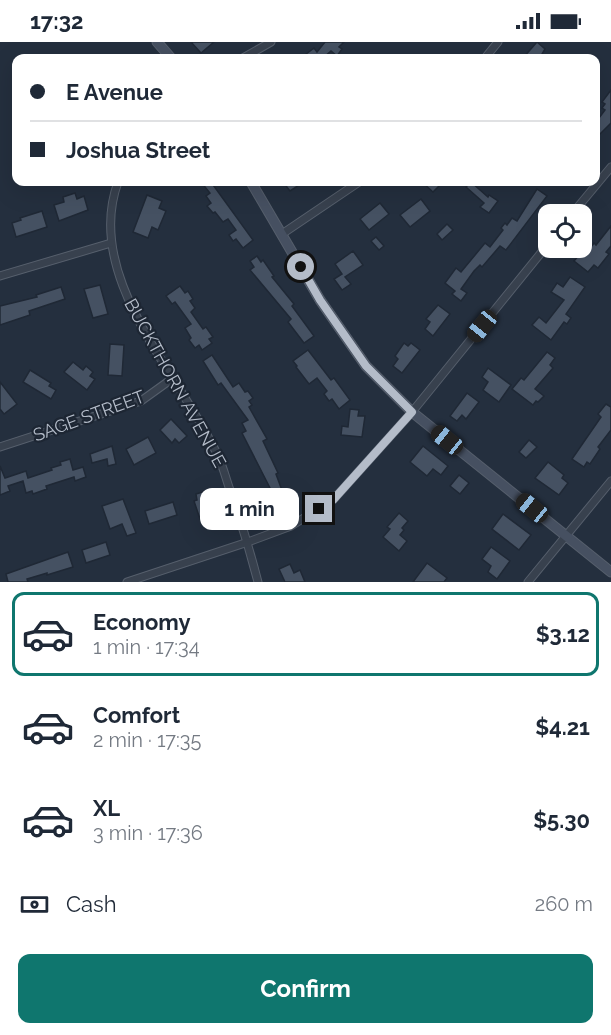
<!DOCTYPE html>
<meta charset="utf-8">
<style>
body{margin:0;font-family:Raleway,sans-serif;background:#f2f2f3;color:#1f2937;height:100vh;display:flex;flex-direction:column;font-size:22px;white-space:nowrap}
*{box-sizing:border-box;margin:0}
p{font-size:20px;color:#747a83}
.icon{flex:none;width:33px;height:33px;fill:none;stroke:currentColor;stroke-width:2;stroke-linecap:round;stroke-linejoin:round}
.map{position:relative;height:540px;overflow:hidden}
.details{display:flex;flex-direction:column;background:#fff;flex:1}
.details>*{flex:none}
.guide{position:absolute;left:12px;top:12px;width:588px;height:132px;border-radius:12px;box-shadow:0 6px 24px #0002;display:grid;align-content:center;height:132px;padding:0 18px;background:#fff}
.buttons{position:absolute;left:538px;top:162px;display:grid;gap:12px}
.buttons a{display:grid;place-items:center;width:54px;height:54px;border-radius:12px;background:#fff;box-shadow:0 6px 24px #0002;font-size:30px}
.end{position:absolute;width:27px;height:27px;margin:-14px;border:8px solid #b4bcc9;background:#111;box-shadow:0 0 0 3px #111}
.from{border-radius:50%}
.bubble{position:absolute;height:42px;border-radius:12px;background:#fff;box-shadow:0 6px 24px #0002;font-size:20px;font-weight:700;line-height:42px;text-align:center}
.car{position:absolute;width:18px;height:36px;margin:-18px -9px;border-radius:8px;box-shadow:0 0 4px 2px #0007;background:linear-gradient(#222 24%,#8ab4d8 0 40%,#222 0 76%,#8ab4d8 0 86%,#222 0)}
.guide b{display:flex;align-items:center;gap:21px;height:57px;font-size:22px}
.guide b+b{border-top:2px solid #e0e1e3}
.guide i{width:15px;height:15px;background:#1f2937}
ul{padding:10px 0 0;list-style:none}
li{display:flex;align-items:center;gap:18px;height:84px;margin:0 12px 9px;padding:0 6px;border:3px solid transparent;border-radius:12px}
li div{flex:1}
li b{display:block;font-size:22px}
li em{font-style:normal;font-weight:700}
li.active{border-color:#0f766e}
li>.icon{width:54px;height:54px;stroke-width:1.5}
.pay{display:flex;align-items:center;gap:15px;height:66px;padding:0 18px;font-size:22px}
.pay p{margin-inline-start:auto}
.button{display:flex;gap:12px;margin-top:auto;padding:12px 18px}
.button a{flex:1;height:69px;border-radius:12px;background:#0f766e;color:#fff;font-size:24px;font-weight:700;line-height:69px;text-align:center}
.status{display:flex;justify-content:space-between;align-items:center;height:42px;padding:0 30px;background:#fff;direction:ltr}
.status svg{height:16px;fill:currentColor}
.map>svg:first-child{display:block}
.building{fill:#455162;stroke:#1f2835;stroke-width:1.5}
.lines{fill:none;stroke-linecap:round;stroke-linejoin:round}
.street-casing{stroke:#565f6c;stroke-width:9}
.secondary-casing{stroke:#565f6c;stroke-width:11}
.street{stroke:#38414e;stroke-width:7}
.secondary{stroke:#465061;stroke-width:9}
.route{stroke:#b4bcc9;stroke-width:8}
.labels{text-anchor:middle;stroke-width:4.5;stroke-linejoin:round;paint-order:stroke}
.street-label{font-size:18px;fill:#b4bcc9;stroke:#1d2633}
</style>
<div class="status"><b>17:32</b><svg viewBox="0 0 49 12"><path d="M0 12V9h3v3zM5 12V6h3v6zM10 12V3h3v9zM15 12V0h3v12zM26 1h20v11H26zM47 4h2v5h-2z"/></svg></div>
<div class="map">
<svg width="611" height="540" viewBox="0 0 611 540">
<rect width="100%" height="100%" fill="#242f3e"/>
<g class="building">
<path d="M191,0H214L201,11Z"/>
<path d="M325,0H344L339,5L342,7L337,14L331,9L323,16H301L314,6L317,10Z"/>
<path d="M537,0L545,7L542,12L547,16H523Z"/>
<path d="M611,48V81L596,96V80L605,68L602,66L605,62L602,60Z"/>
<path d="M201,140H211L253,198L243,206L236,197L233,199L229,193L236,188L228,177L223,180L215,170L213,171L207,164L211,161L206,154L210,151Z"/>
<path d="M283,140H304L290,149Z"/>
<path d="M422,140H443L433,150Z"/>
<path d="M471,140L488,155L489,153L498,159L489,171L480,165L484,161L466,145Z"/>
<path d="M537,147L547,154L506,208L500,204L482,225L480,223L474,229L461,247L467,251L461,259L452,252L455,249L445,241L456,226L461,230L485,201L490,205L503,188L501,186L505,181L507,183L512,176L517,179Z"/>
<path d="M75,151L77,157L84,154L88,168L59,179L54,163L64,160L63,155Z"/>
<path d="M147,153L162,159L159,166L166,169L158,188L152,185L148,196L133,190Z"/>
<path d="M421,157L430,169L410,185L400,173Z"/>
<path d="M380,161L389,172L369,188L360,177Z"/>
<path d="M42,169L47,185L16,195L12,181L21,178L20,176Z"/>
<path d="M447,182L453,188L442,198L437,192Z"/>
<path d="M611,184V204L606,210L609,212L598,226L594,223L588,230L574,219L581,211L584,214L594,201L596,203Z"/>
<path d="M376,195L384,204L379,208L371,199Z"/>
<path d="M353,209L363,223L345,235L351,242L342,248L334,237L342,232L335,222Z"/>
<path d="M257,214L261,220L263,218L274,234L272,235L294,262L292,264L314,294L304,301L288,280L291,277L250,228L254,225L250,219Z"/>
<path d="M570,235L585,245L566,272L571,276L567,282L564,280L551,298L532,283L539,275L546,281L564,258L551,250L557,241L563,245Z"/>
<path d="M100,243L108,272L93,276L84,247Z"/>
<path d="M180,244L185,251L188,249L193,257L190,259L195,266L191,270L203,287L206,285L213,295L209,297L212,301L202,308L199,303L195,306L189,298L191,296L185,286L191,282L175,260L172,262L166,254Z"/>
<path d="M61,245L65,257L29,269L30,273L0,283V264L37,255L36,253Z"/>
<path d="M438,263L450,272L433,294L425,287L430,280L426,277Z"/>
<path d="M404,301L408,304L411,301L420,308L402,331L393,324L398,317L395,314Z"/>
<path d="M110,302L124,303L122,334L108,333Z"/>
<path d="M308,308L331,338L334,336L350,358L339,367L332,357L329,359L324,352L327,349L317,336L309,342L296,325L297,324L293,319Z"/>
<path d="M547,310L555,316L550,323L553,326L535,347L544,354L538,360L536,359L533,363L512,347L521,336L524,338Z"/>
<path d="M212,313L233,345L239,341L245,350L248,349L253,356L249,359L252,363L249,365L267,397L263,399L278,431L276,432L283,451L286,450L289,458L286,459L288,465L275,470L270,456L267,457L264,448L270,446L242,391L246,389L242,381L248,378L221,341L218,343L203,319Z"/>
<path d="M73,320L83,328L86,324L93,330L90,334L95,337L87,348L64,330Z"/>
<path d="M488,326L511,343L499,360L483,348L488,340L482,335Z"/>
<path d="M30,328L51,341L49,344L56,348L51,357L23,340Z"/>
<path d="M0,340L17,362L4,372L0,367Z"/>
<path d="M467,351L479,360L466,377L462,373L457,379L450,374Z"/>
<path d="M606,362L611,365V388L598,405L600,407L590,422L587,420L584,425L572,417L601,375L598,372Z"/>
<path d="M350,367L359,368L358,374H365L362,395L341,393L342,384L348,385Z"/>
<path d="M171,377L187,394L179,401L175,397L172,401L160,388Z"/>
<path d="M148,395L156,411L134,423L126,407Z"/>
<path d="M529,398L537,405L526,416L519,410Z"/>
<path d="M112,404L116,422L108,424L107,417L92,421L90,412Z"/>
<path d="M423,404L448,424L441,433L433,427L427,434L410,420Z"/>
<path d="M70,417L73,428L83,425L86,435L75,439L74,435L46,444L47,447L33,452L32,449L26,451L23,439L8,444L10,449L0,453V424L5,436L26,429L28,436L52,428L51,426L61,423L60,420Z"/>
<path d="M548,420L564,433L562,436L568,441L559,453L535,436Z"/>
<path d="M459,433L469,441L460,452L450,444Z"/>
<path d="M212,447L219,469L216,470L219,480L206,484L203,476L200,477L194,459L197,458L196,452Z"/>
<path d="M123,457L136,491L127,494L122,482L110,487L102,464Z"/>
<path d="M173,460L177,473L149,482L145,469Z"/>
<path d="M399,471L408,479L402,486L404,488L400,493L407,499L399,509L383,495L390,487L387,485Z"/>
<path d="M503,472L531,493L519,508L492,487Z"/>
<path d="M106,500L110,513L86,521L82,508Z"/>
<path d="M491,505L510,519L497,537L488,530L491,524L482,517Z"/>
<path d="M68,510L73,525L47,533V531L27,537L28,540H8L6,532Z"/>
<path d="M427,521L447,536L444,540H413Z"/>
<path d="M290,522L294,531L300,528L305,540H285L279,527Z"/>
</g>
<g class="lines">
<g class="street-casing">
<g id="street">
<path d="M243,16L271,0"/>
<path d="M485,16L498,0"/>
<path d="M118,140C83,236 180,332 218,414C223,424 226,437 230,448C241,479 250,509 258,540"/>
<path d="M572,172L611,125"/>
<path d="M282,192L359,140"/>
<path d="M0,234L111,201"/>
<path d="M0,405L141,359L173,336"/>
<path d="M127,540L248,500L291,484L333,458L412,370L549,201"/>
<path d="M528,540L611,439"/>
</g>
</g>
<g class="secondary-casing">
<g id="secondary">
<path d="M157,0L171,16"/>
<path d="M251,140L320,258L366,324L412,370L611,530"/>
</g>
</g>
<use href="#street" class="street"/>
<use href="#secondary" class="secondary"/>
</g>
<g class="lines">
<path class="route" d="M301,225L320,258L366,324L412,370L333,458L319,467"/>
</g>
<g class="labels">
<g class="street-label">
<text transform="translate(175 341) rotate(61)" y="6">BUCKTHORN AVENUE</text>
<text transform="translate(89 374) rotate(-20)" y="6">SAGE STREET</text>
</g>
</g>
</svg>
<div class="buttons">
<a><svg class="icon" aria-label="locate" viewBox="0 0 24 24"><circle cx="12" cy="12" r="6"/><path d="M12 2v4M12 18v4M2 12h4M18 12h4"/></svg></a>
</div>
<i class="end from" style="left:301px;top:225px"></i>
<i class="end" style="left:319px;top:467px"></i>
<div class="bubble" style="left:200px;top:446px;width:99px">1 min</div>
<i class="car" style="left:482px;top:284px;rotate:219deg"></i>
<i class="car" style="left:447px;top:398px;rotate:309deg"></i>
<i class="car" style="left:532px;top:466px;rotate:309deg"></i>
<div class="guide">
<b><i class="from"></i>E Avenue</b>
<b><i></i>Joshua Street</b>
</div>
</div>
<section class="details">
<ul>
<li class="active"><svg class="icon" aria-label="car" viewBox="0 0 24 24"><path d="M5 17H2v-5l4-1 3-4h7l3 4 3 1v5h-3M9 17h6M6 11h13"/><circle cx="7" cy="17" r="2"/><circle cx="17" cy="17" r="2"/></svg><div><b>Economy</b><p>1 min · 17:34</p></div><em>$3.12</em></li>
<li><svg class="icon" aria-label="car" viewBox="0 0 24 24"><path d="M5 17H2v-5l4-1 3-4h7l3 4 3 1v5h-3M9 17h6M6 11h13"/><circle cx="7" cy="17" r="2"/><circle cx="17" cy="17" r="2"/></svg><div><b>Comfort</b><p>2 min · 17:35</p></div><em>$4.21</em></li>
<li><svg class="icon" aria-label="car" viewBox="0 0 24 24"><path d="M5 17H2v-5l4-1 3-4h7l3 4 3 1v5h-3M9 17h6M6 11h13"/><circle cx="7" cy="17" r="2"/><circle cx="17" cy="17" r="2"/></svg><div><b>XL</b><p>3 min · 17:36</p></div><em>$5.30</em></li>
</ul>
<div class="pay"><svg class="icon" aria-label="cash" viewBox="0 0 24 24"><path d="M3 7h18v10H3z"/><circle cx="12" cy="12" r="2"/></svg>Cash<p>260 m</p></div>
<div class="button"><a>Confirm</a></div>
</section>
